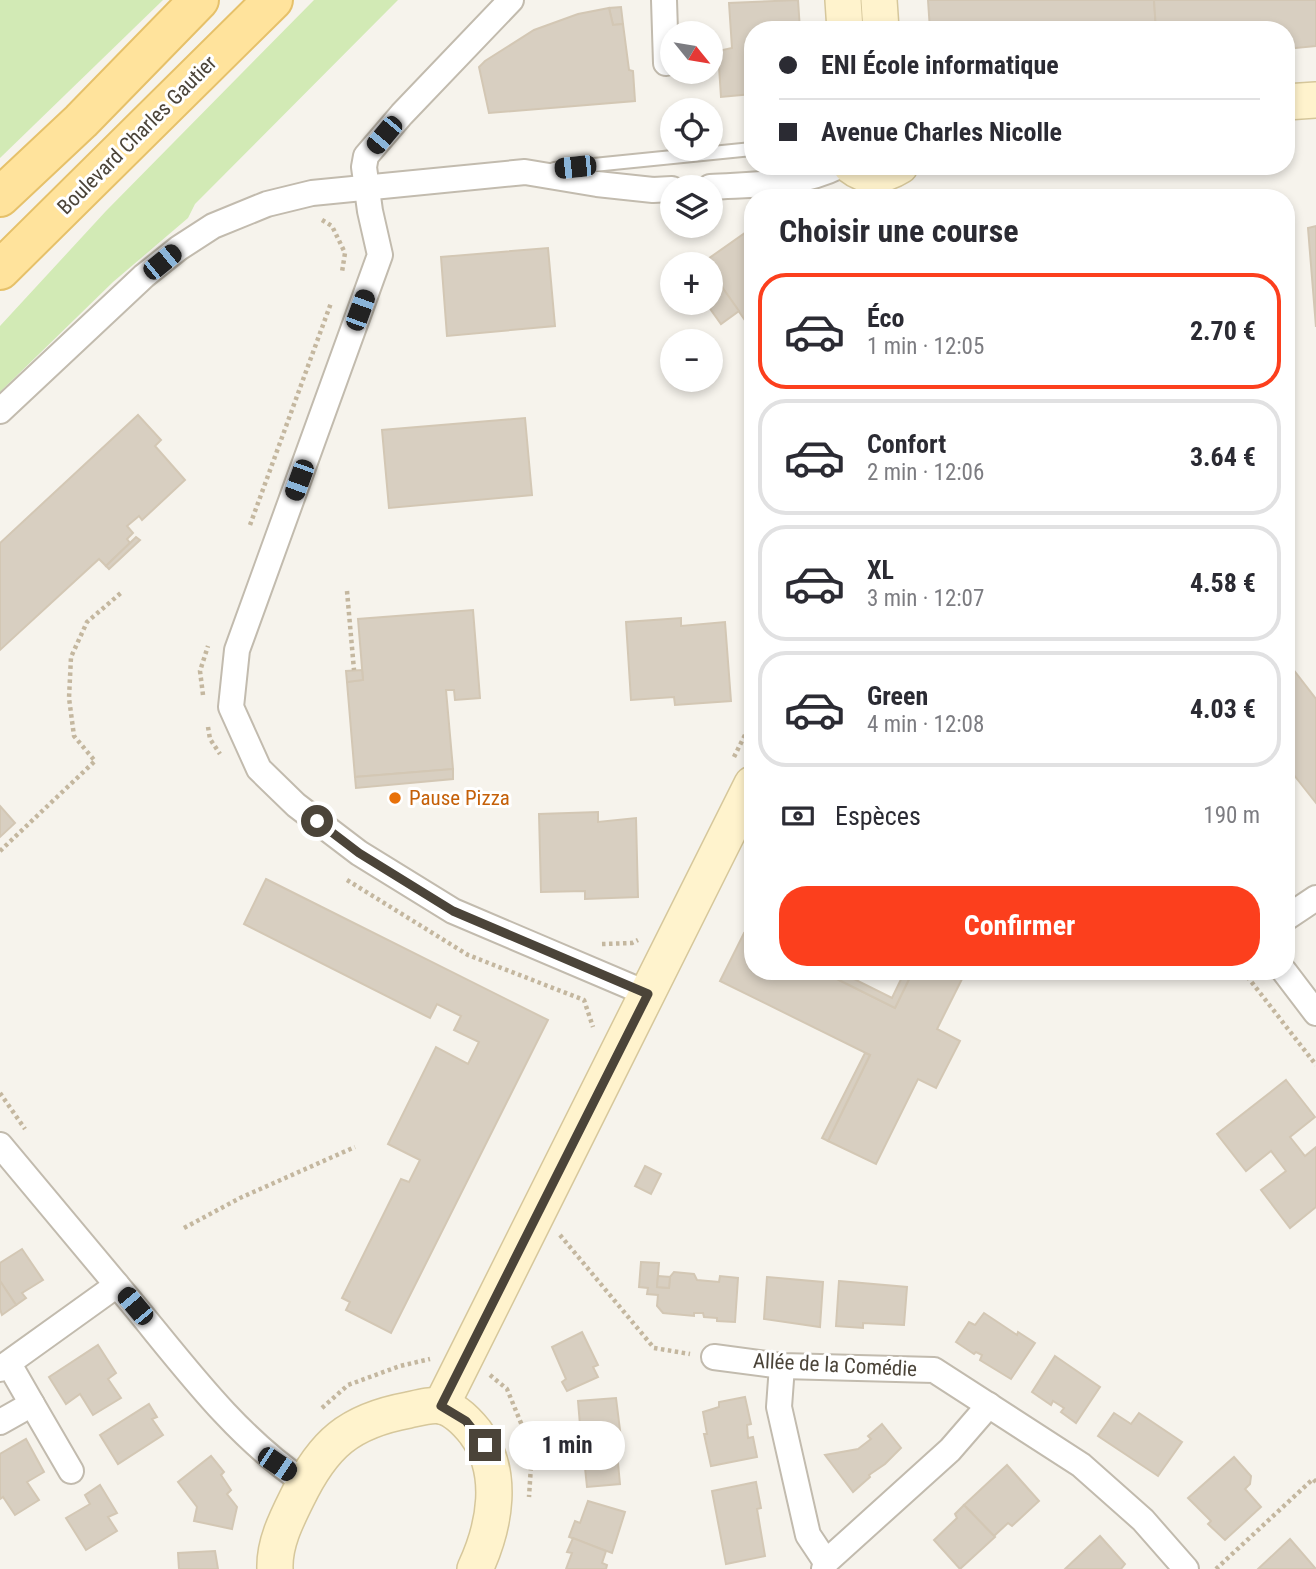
<!DOCTYPE html>
<html lang="fr">
<meta charset="utf-8">
<style>
body{margin:0;font-family:"Roboto Condensed",sans-serif;background:#f2f2f3;color:#2b2b33;height:100vh;display:flex;flex-direction:column;font-size:26px;white-space:nowrap}
*{box-sizing:border-box;margin:0}
p{font-size:23px;color:#7c7c81}
.icon{flex:none;width:38px;height:38px;fill:none;stroke:currentColor;stroke-width:2;stroke-linecap:round;stroke-linejoin:round}
.map{position:relative;flex:1;overflow:hidden}
.panel{position:absolute;left:744px;top:189px;width:551px;height:791px;display:flex;flex-direction:column;background:#fff;border-radius:28px;box-shadow:0 4px 10px #0003}
.panel>*{flex:none}
.banner{position:absolute;left:744px;top:21px;width:551px;height:154px;border-radius:28px;box-shadow:0 4px 10px #0003;display:grid;align-content:center;height:154px;padding:0 35px;background:#fff}
.needle{width:46px;rotate:120deg}
.controls{position:absolute;left:660px;top:21px;display:grid;gap:14px}
.controls a{display:grid;place-items:center;width:63px;height:63px;border-radius:50%;background:#fff;box-shadow:0 4px 10px #0003;font-size:35px}
.end{position:absolute;width:32px;height:32px;margin:-16px;border:9px solid #4b4439;background:#fff;box-shadow:0 0 0 4px #fff}
.from{border-radius:50%}
.bubble{position:absolute;height:49px;border-radius:24px;background:#fff;box-shadow:0 4px 10px #0003;font-size:23px;font-weight:700;line-height:49px;text-align:center}
.car{position:absolute;width:21px;height:42px;margin:-21px -10px;border-radius:9px;box-shadow:0 0 5px 2px #0007;background:linear-gradient(#222 24%,#8ab4d8 0 40%,#222 0 76%,#8ab4d8 0 86%,#222 0)}
.banner b{display:flex;align-items:center;gap:24px;height:66px;font-size:26px}
.banner b+b{border-top:2px solid #e1e1e2}
.banner i{width:18px;height:18px;background:#2b2b33}
ul{padding:0;list-style:none}
li{display:flex;align-items:center;gap:21px;height:116px;margin:0 14px 10px;padding:0 21px;border:4px solid #e1e1e2;border-radius:28px}
li div{flex:1}
li b{display:block;font-size:26px}
li em{font-style:normal;font-weight:700}
li.selected{border-color:#fc3f1d}
li>.icon{width:63px;height:63px;stroke-width:1.5}
h2{padding:0 35px;font-size:32px;line-height:84px}
.pay{display:flex;align-items:center;gap:18px;height:77px;padding:0 35px;font-size:26px}
.pay p{margin-inline-start:auto}
.button{display:flex;gap:14px;margin-top:auto;padding:14px 35px}
.button a{flex:1;height:80px;border-radius:28px;background:#fc3f1d;color:#fff;font-size:28px;font-weight:700;line-height:80px;text-align:center}
.map>svg:first-child{display:block}
.green{fill:#d2eab5}
.building{fill:#d8cfc1;stroke:#d3c7b4;stroke-width:2}
.lines{fill:none;stroke-linecap:round;stroke-linejoin:round}
.lane-casing{stroke:#c2bbae;stroke-width:16}
.street-casing{stroke:#c2bbae;stroke-width:28}
.secondary-casing{stroke:#d6c79b;stroke-width:38}
.primary-casing{stroke:#e6c16a;stroke-width:42}
.path{stroke:#c4b79f;stroke-width:4.5;stroke-dasharray:3.5 3.5;stroke-linecap:butt}
.lane{stroke:#fff;stroke-width:12}
.street{stroke:#fff;stroke-width:24}
.secondary{stroke:#fff3cd;stroke-width:35}
.primary{stroke:#ffe39c;stroke-width:38}
.route{stroke:#4b4439;stroke-width:9}
.food-dot{fill:#e8710a;stroke:#fff;stroke-width:2.5}
.labels{text-anchor:middle;stroke-width:6;stroke-linejoin:round;paint-order:stroke}
.street-label{font-size:21px;fill:#4b4439;stroke:#fff}
.food-label{font-size:21px;fill:#c56008;stroke:#fff;text-anchor:start}
</style>
<div class="map">
<svg width="1316" height="1569" viewBox="0 0 1316 1569">
<rect width="100%" height="100%" fill="#f6f3ec"/>
<g class="green">
<path d="M0,0H163L0,158Z"/>
<path d="M314,0H398L195,204L188,218L113,282L0,392V326L106,211Z"/>
</g>
<g class="building">
<path d="M798,0L800,30H752V94L721,97L718,51L732,48L729,3Z"/>
<path d="M928,0H1154L1156,30H930Z"/>
<path d="M1154,0H1316V46L1286,49V30H1156Z"/>
<path d="M621,7L623,24L613,25L609,8Z"/>
<path d="M609,8L613,25L623,24L629,70L633,71L635,101L489,113L479,67L485,61L534,30L578,14Z"/>
<path d="M1316,226V327L1308,228Z"/>
<path d="M752,228V328L751,329L710,270V264L705,261Z"/>
<path d="M548,248L555,326L447,336L441,257Z"/>
<path d="M710,270L739,311L721,324L706,303H710Z"/>
<path d="M138,415L161,440L155,446L185,480L142,520L139,516L127,526L133,533L127,539L130,543L106,566L99,559L0,650V543Z"/>
<path d="M525,418L532,495L389,508L382,430Z"/>
<path d="M136,537L140,540L109,569L106,566Z"/>
<path d="M473,610L480,698L455,700L454,690H446L453,769L355,777L347,682L363,680L358,619Z"/>
<path d="M681,618V626L725,622L731,701L675,705L674,697L631,700L626,622Z"/>
<path d="M1286,660L1316,699V803L1286,765Z"/>
<path d="M362,670L363,680L347,682L346,671Z"/>
<path d="M453,769V779L356,788L355,777Z"/>
<path d="M0,806L15,823L0,837Z"/>
<path d="M598,812V822L636,818L638,897L585,899V891L541,892L539,814Z"/>
<path d="M266,879L548,1020L391,1333L346,1310L350,1302L342,1298L401,1179L409,1182L420,1160L388,1144L436,1047L468,1064L479,1042L454,1030L461,1016L437,1004L430,1018L244,924Z"/>
<path d="M744,933L752,937V971H821L895,1008L913,971H966L937,1029L960,1041L936,1088L918,1079L876,1164L828,1141L870,1055L720,981Z"/>
<path d="M821,971H838L892,998L905,971H913L895,1008Z"/>
<path d="M865,1053L870,1055L828,1141L822,1138Z"/>
<path d="M1286,1080L1315,1117L1290,1137L1305,1156L1316,1147V1207L1290,1228L1261,1190L1286,1171L1271,1151L1246,1171L1217,1134Z"/>
<path d="M645,1166L661,1174L651,1194L635,1186Z"/>
<path d="M22,1249L43,1280L22,1293L26,1298L16,1305L0,1281V1263Z"/>
<path d="M641,1262L659,1263L657,1287L669,1288L670,1277L674,1272L694,1274L697,1280L719,1282L720,1276L738,1278L735,1322L717,1321V1318L704,1317L703,1313H694V1316L663,1313L657,1306L658,1295L647,1294L648,1288L639,1287Z"/>
<path d="M658,1276L670,1277L669,1288L657,1287Z"/>
<path d="M767,1277L823,1282L820,1327L764,1319Z"/>
<path d="M0,1281L16,1305L2,1315L0,1309Z"/>
<path d="M839,1281L907,1287L904,1325L863,1323V1328L836,1326Z"/>
<path d="M984,1313L1017,1335L1018,1332L1035,1343L1011,1379L980,1360L982,1355L976,1352L974,1354L956,1342L969,1322L975,1325Z"/>
<path d="M582,1332L598,1365L593,1367L598,1377L567,1391L562,1382L566,1379L552,1347Z"/>
<path d="M98,1345L116,1373L108,1379L121,1398L93,1415L80,1394L66,1404L49,1377Z"/>
<path d="M1055,1356L1100,1387L1076,1423L1061,1412L1064,1408L1053,1401L1051,1405L1032,1392Z"/>
<path d="M745,1397L751,1424L747,1425L748,1438L753,1437L757,1457L711,1466L704,1434H707L703,1412L719,1407V1402Z"/>
<path d="M616,1398L621,1438L575,1443L574,1425H580L578,1401Z"/>
<path d="M149,1404L157,1417L152,1419L163,1435L118,1464L100,1435Z"/>
<path d="M1114,1413L1131,1424L1139,1413L1182,1442L1158,1476L1098,1436Z"/>
<path d="M882,1424L901,1448L885,1464L869,1475L870,1477L853,1492L825,1455L858,1449L871,1439L868,1436Z"/>
<path d="M26,1439L44,1472L27,1482L39,1500L15,1515L3,1497L0,1499V1454Z"/>
<path d="M610,1439L612,1453H617L620,1484L587,1487L584,1458H579L578,1443Z"/>
<path d="M211,1456L224,1472L221,1475L231,1490L227,1494L237,1507L232,1529L194,1521L197,1507L178,1482Z"/>
<path d="M1234,1457L1251,1476L1250,1484L1245,1489L1261,1507L1225,1540L1208,1524L1211,1521L1188,1498Z"/>
<path d="M1007,1465L1039,1501L1012,1526L1008,1523L994,1536L964,1505Z"/>
<path d="M756,1482L761,1508L757,1509L765,1556L726,1564L712,1491Z"/>
<path d="M100,1485L117,1513L108,1517L117,1531L86,1550L66,1518L90,1504L85,1495Z"/>
<path d="M588,1501L625,1512L612,1553L569,1537L575,1521L580,1523Z"/>
<path d="M964,1505L995,1537L960,1569L934,1540L957,1518L955,1514Z"/>
<path d="M1100,1536L1125,1564L1121,1569H1065Z"/>
<path d="M573,1538L606,1551L602,1563L607,1565L606,1569H566L572,1553L567,1552Z"/>
<path d="M1290,1539L1316,1569H1258Z"/>
<path d="M215,1551L218,1569H179L178,1553Z"/>
</g>
<g class="lines">
<g class="lane-casing">
<path id="lane" d="M554,169L752,149"/>
</g>
<g class="street-casing">
<g id="street">
<path d="M511,0L402,114L366,156L364,167L370,211L380,255L237,650L231,707L259,769L296,805L359,853L453,911L648,994"/>
<path d="M664,0L666,63"/>
<path d="M710,187C753,184 800,186 839,166"/>
<path d="M0,411L144,276L179,248L213,226L267,204L312,193L525,172L597,184L653,190L672,189"/>
<path d="M1286,918L1316,898"/>
<path d="M1284,971L1316,1013"/>
<path d="M0,1145L117,1285"/>
<path d="M714,1357L782,1366L934,1370L1081,1465L1143,1520L1186,1569"/>
<path d="M782,1366L779,1407L808,1535L826,1562"/>
<path d="M0,1369L117,1285C175,1353 229,1432 304,1482"/>
<path d="M32,1404L71,1471"/>
<path d="M0,1422L32,1404L9,1364"/>
<path d="M824,1569L826,1562L950,1450L989,1405"/>
</g>
</g>
<g class="secondary-casing">
<g id="secondary">
<path d="M843,0L845,30"/>
<path d="M879,0L881,30"/>
<path d="M1286,102L1316,100"/>
<path d="M851,166C867,179 884,176 900,166"/>
<path d="M441,1406L752,784"/>
<path d="M275,1569C274,1544 286,1520 297,1498C323,1444 349,1421 409,1410C418,1408 432,1404 441,1406C454,1409 467,1422 475,1432C505,1472 495,1526 475,1569"/>
</g>
</g>
<g class="primary-casing">
<g id="primary">
<path d="M0,197L81,121L199,0"/>
<path d="M0,270L273,0"/>
</g>
</g>
<g class="path">
<path d="M322,220L332,226L345,253L342,272"/>
<path d="M250,525L331,303"/>
<path d="M347,591L354,670"/>
<path d="M203,695L200,671L208,646"/>
<path d="M208,727L210,739L220,754"/>
<path d="M734,757L752,721"/>
<path d="M0,851L95,761L74,736L69,698L71,657L87,622L122,592"/>
<path d="M347,880L468,955L584,1000L593,1027"/>
<path d="M602,944L632,943L638,940"/>
<path d="M1243,971L1316,1065"/>
<path d="M0,1093L25,1129"/>
<path d="M184,1228L240,1198L355,1147"/>
<path d="M560,1235L654,1348L690,1354"/>
<path d="M490,1375L507,1389L532,1450L529,1497"/>
<path d="M322,1408L348,1385L400,1366L430,1359"/>
<path d="M1216,1569L1313,1479L1316,1482"/>
</g>
<use href="#lane" class="lane"/>
<use href="#street" class="street"/>
<use href="#secondary" class="secondary"/>
<use href="#primary" class="primary"/>
</g>
<g class="lines">
<path class="route" d="M317,821L359,853L453,911L648,994L441,1406L466,1421L485,1445"/>
</g>
<circle class="food-dot" cx="395" cy="798" r="7"/>
<g class="labels">
<g class="street-label">
<text transform="translate(137 135) rotate(-45)" y="7">Boulevard Charles Gautier</text>
<text transform="translate(835 1365) rotate(3)" y="7">Allée de la Comédie</text>
</g>
<g class="food-label">
<text x="409" y="805">Pause Pizza</text>
</g>
</g>
</svg>
<div class="controls">
<a><svg class="needle" viewBox="-14 -14 28 28"><path d="M0-13l5 13h-10z" fill="#e53935"/><path d="M0 13l5-13h-10z" fill="#7c7c81"/></svg></a>
<a><svg class="icon" aria-label="locate" viewBox="0 0 24 24"><circle cx="12" cy="12" r="6"/><path d="M12 2v4M12 18v4M2 12h4M18 12h4"/></svg></a>
<a><svg class="icon" aria-label="layers" viewBox="0 0 24 24"><path d="M12 4l9 5-9 5-9-5zM3 14l9 5 9-5"/></svg></a>
<a>+</a>
<a>−</a>
</div>
<i class="end from" style="left:317px;top:821px"></i>
<i class="end" style="left:485px;top:1445px"></i>
<div class="bubble" style="left:509px;top:1421px;width:116px">1 min</div>
<i class="car" style="left:384px;top:135px;rotate:220deg"></i>
<i class="car" style="left:575px;top:167px;rotate:264deg"></i>
<i class="car" style="left:162px;top:262px;rotate:51deg"></i>
<i class="car" style="left:360px;top:310px;rotate:20deg"></i>
<i class="car" style="left:299px;top:480px;rotate:200deg"></i>
<i class="car" style="left:135px;top:1306px;rotate:320deg"></i>
<i class="car" style="left:277px;top:1464px;rotate:124deg"></i>
<div class="banner">
<b><i class="from"></i>ENI École informatique</b>
<b><i></i>Avenue Charles Nicolle</b>
</div>
<section class="panel">
<h2>Choisir une course</h2>
<ul>
<li class="selected"><svg class="icon" aria-label="car" viewBox="0 0 24 24"><path d="M5 17H2v-5l4-1 3-4h7l3 4 3 1v5h-3M9 17h6M6 11h13"/><circle cx="7" cy="17" r="2"/><circle cx="17" cy="17" r="2"/></svg><div><b>Éco</b><p>1 min · 12:05</p></div><em>2.70 €</em></li>
<li><svg class="icon" aria-label="car" viewBox="0 0 24 24"><path d="M5 17H2v-5l4-1 3-4h7l3 4 3 1v5h-3M9 17h6M6 11h13"/><circle cx="7" cy="17" r="2"/><circle cx="17" cy="17" r="2"/></svg><div><b>Confort</b><p>2 min · 12:06</p></div><em>3.64 €</em></li>
<li><svg class="icon" aria-label="car" viewBox="0 0 24 24"><path d="M5 17H2v-5l4-1 3-4h7l3 4 3 1v5h-3M9 17h6M6 11h13"/><circle cx="7" cy="17" r="2"/><circle cx="17" cy="17" r="2"/></svg><div><b>XL</b><p>3 min · 12:07</p></div><em>4.58 €</em></li>
<li><svg class="icon" aria-label="car" viewBox="0 0 24 24"><path d="M5 17H2v-5l4-1 3-4h7l3 4 3 1v5h-3M9 17h6M6 11h13"/><circle cx="7" cy="17" r="2"/><circle cx="17" cy="17" r="2"/></svg><div><b>Green</b><p>4 min · 12:08</p></div><em>4.03 €</em></li>
</ul>
<div class="pay"><svg class="icon" aria-label="cash" viewBox="0 0 24 24"><path d="M3 7h18v10H3z"/><circle cx="12" cy="12" r="2"/></svg>Espèces<p>190 m</p></div>
<div class="button"><a>Confirmer</a></div>
</section>
</div>
